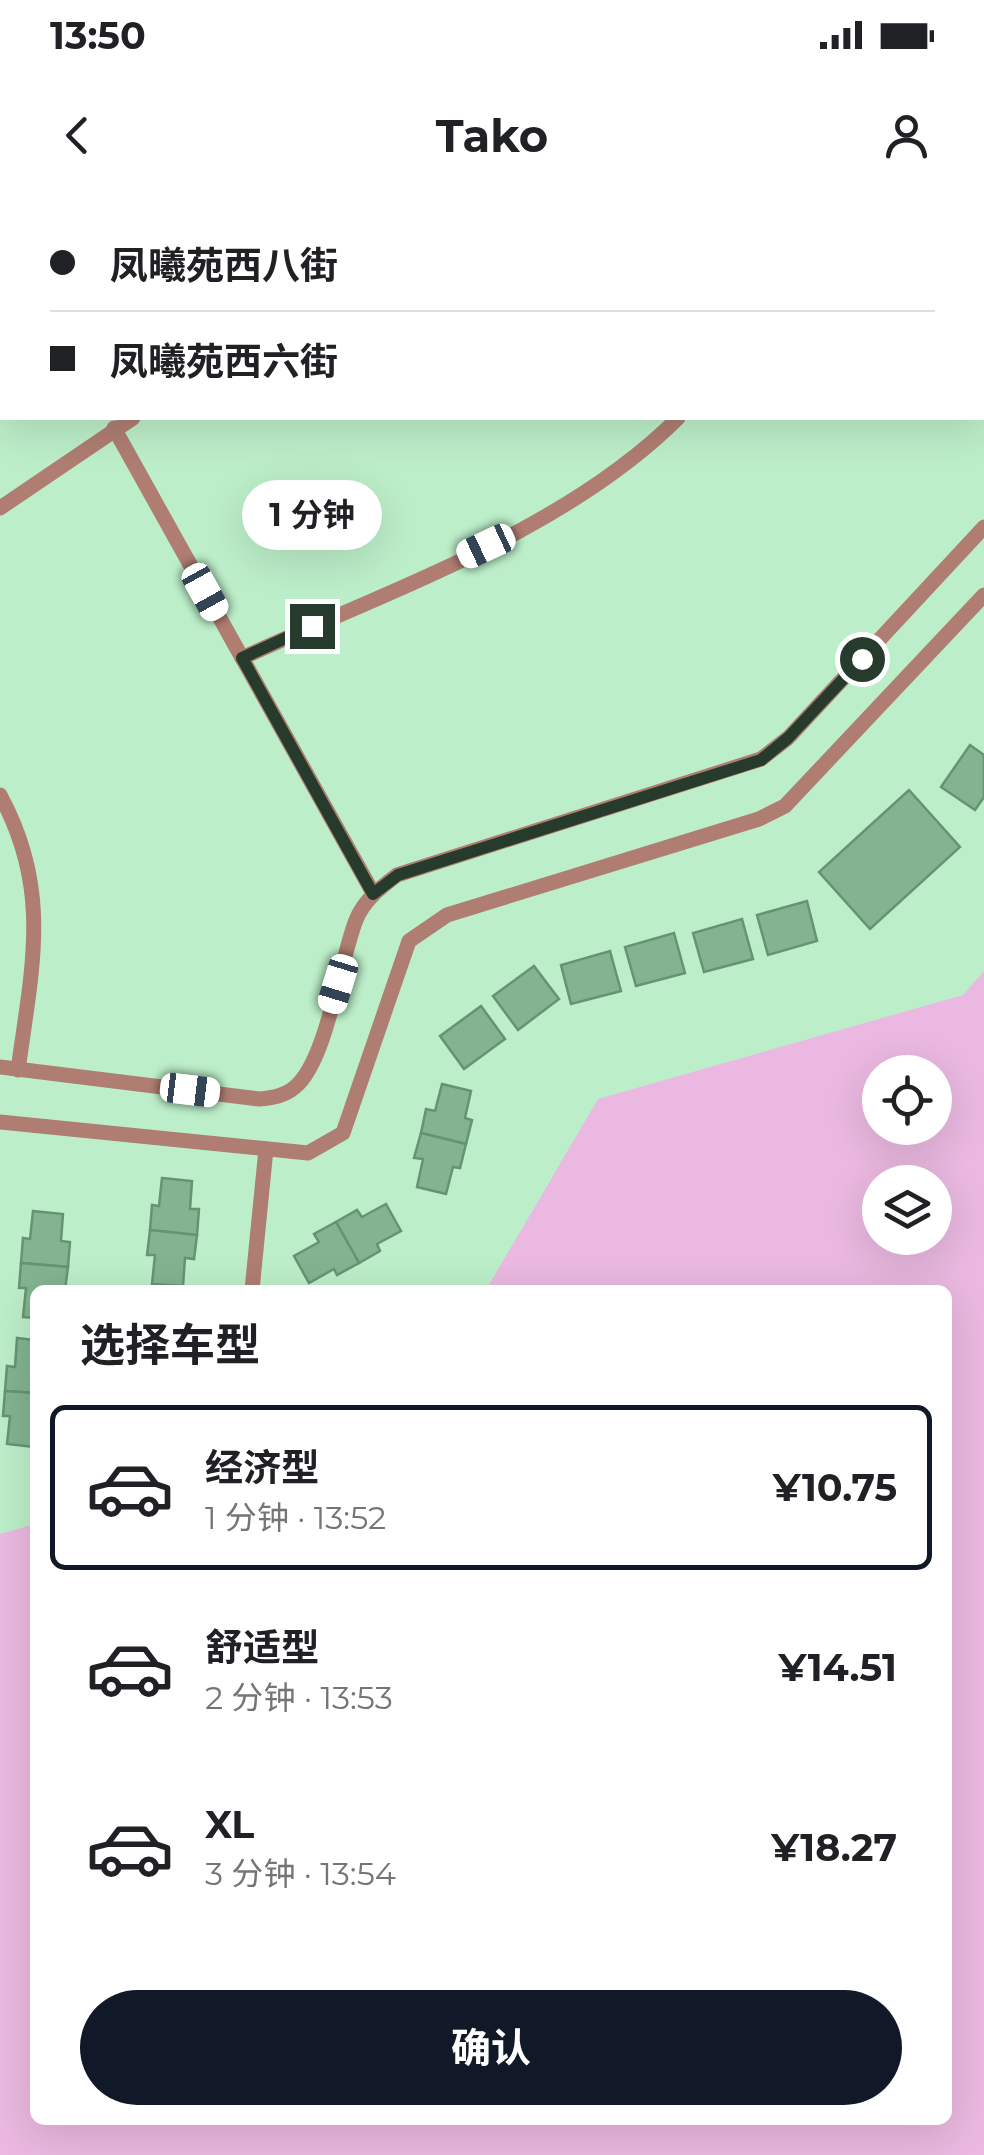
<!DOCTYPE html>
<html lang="zh">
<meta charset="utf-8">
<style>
body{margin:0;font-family:Montserrat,"Noto Sans SC",sans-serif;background:#f2f2f2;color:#202124;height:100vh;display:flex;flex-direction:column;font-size:38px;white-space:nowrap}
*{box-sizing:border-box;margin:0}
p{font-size:32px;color:#757577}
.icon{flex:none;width:55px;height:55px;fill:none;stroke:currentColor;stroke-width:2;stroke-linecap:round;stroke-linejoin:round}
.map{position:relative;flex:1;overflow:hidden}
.drawer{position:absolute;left:30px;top:1085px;width:922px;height:840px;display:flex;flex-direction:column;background:#fff;border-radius:15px;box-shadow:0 10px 40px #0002}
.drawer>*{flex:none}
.guide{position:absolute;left:0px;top:0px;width:985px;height:220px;box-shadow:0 10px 40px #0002;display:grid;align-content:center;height:220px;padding:0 50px;background:#fff}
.controls{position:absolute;left:862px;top:855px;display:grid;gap:20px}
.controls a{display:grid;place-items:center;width:90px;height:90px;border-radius:50%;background:#fff;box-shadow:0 10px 40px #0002;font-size:50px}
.end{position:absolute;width:45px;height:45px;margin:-22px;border:12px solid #273b2c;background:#fff;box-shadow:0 0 0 5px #fff}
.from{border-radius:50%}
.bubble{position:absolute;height:70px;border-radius:35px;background:#fff;box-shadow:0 10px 40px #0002;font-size:32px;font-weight:700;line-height:70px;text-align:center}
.car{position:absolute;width:30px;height:60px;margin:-30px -15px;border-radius:12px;box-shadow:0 0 8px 2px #0007;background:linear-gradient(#fff 24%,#345 0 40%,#fff 0 76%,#345 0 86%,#fff 0)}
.guide b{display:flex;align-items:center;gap:35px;height:95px;font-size:38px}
.guide b+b{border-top:2px solid #e0e0e0}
.guide i{width:25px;height:25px;background:#202124}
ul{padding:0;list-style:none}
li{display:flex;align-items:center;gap:30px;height:165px;margin:0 20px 15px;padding:0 30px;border:5px solid transparent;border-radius:15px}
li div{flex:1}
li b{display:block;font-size:38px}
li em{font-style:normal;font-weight:700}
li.active{border-color:#111827}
li>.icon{width:90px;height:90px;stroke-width:1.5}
h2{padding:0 50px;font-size:45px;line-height:120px}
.button{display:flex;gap:20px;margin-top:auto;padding:20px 50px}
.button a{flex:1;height:115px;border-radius:60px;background:#111827;color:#fff;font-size:40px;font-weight:700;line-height:115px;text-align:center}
.status{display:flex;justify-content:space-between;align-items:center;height:70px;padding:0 50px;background:#fff;direction:ltr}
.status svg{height:28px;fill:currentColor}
header{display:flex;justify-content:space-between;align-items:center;height:130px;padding:0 50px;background:#fff;font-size:45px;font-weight:700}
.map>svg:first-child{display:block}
.green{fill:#eab8e0;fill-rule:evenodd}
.building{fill:#83b390;stroke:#659473;stroke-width:2.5}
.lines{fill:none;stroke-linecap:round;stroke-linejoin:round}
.service{stroke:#af7d72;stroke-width:15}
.secondary{stroke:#934c3e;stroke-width:20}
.route{stroke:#273b2c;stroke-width:12}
</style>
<div class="status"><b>13:50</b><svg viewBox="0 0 49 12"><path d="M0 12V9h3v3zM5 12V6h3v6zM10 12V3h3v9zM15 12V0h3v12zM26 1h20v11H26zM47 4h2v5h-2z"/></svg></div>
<header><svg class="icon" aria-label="back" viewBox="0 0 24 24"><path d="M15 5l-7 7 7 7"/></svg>Tako<svg class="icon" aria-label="person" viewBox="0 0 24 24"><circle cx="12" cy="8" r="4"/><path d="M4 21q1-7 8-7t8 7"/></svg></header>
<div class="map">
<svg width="984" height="1955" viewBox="0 0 984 1955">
<rect width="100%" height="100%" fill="#bceec9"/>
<path class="green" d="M984,771V1955H0V1334L35,1324V1920H948V1090H486L598,899L963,795ZM880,872H935V928H880ZM880,982H935V1038H880Z"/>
<g class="building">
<path d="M970,545L984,555V597L975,610L941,587Z"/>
<path d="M909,590L960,647L870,729L819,672Z"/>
<path d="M807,701L817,741L768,755L757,715Z"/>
<path d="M742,719L753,759L704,772L693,733Z"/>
<path d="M674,733L685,773L636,786L625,747Z"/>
<path d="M610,751L621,791L571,804L561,765Z"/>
<path d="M534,766L559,799L518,830L493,796Z"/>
<path d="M481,806L505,839L464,869L440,836Z"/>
<path d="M442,884L471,891L465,918L472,920L466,944L421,933L426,909L435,911Z"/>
<path d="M421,933L466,944L460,968L453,967L446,994L417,987L423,959L414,958Z"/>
<path d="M162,978L192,981L190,1009H199L197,1035L150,1030L152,1005L159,1006Z"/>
<path d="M386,1004L401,1031L377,1044L380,1051L359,1063L336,1022L357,1010L362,1017Z"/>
<path d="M33,1011L63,1014L61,1041L70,1042L68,1067L21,1063L23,1038L30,1039Z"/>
<path d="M336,1022L359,1063L337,1075L334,1069L309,1083L294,1056L319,1042L314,1034Z"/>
<path d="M150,1030L197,1035L194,1059L185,1058L183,1086L152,1084L155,1055H147Z"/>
<path d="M21,1063L68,1067L65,1090H35V1118L23,1117L26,1088H19Z"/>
<path d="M17,1138L35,1140V1193L5,1191L7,1166L15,1167Z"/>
<path d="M5,1191L35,1193V1247L7,1244L10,1216H3Z"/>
</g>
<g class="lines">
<g class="service">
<path d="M384,2L386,0"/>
<path d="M815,2L816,0"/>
<path d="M114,228L373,693"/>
<path d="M0,308L133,218"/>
<path d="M242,458C387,391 565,331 678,218"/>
<path d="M0,595C52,690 32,767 18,870"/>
<path d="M0,867L259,899C272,898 285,896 295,887C327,861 340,760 356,720C364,700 380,688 397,675L761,559L788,538L984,327"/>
<path d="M0,922L308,953L343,933L409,741L447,715L759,619L785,606L984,395"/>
<path d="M252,1090L266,949"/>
</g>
<g class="secondary">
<path d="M99,2L102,0"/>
<path d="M0,86L2,84"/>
</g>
</g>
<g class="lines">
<path class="route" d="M312,426L242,458L373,694L398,675L761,560L788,538L862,459"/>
</g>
</svg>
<div class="controls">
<a><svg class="icon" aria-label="locate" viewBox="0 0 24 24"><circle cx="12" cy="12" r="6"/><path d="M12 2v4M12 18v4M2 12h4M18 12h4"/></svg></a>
<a><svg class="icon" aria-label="layers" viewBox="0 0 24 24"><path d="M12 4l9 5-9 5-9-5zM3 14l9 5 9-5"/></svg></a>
</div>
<i class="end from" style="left:862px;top:459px"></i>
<i class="end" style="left:312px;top:426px"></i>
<div class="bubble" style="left:242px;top:280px;width:140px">1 分钟</div>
<i class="car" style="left:486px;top:346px;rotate:245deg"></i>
<i class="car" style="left:205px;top:392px;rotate:151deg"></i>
<i class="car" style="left:338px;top:784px;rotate:197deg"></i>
<i class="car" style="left:190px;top:890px;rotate:97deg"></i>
<div class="guide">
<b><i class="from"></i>凤曦苑西八街</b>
<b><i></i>凤曦苑西六街</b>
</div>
<section class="drawer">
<h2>选择车型</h2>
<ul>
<li class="active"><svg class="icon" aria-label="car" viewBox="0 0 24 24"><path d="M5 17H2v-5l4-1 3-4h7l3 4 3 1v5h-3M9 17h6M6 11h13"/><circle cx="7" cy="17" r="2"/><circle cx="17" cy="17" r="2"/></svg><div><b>经济型</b><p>1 分钟 · 13:52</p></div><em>¥10.75</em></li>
<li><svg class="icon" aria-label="car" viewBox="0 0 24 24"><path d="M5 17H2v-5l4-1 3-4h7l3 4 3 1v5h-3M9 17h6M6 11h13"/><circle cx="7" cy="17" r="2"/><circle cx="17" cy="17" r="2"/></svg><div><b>舒适型</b><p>2 分钟 · 13:53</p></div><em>¥14.51</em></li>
<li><svg class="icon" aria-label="car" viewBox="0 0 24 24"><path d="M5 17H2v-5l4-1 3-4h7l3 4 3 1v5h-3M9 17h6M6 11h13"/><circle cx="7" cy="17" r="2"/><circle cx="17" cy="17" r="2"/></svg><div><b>XL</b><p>3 分钟 · 13:54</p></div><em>¥18.27</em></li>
</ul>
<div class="button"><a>确认</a></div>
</section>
</div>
